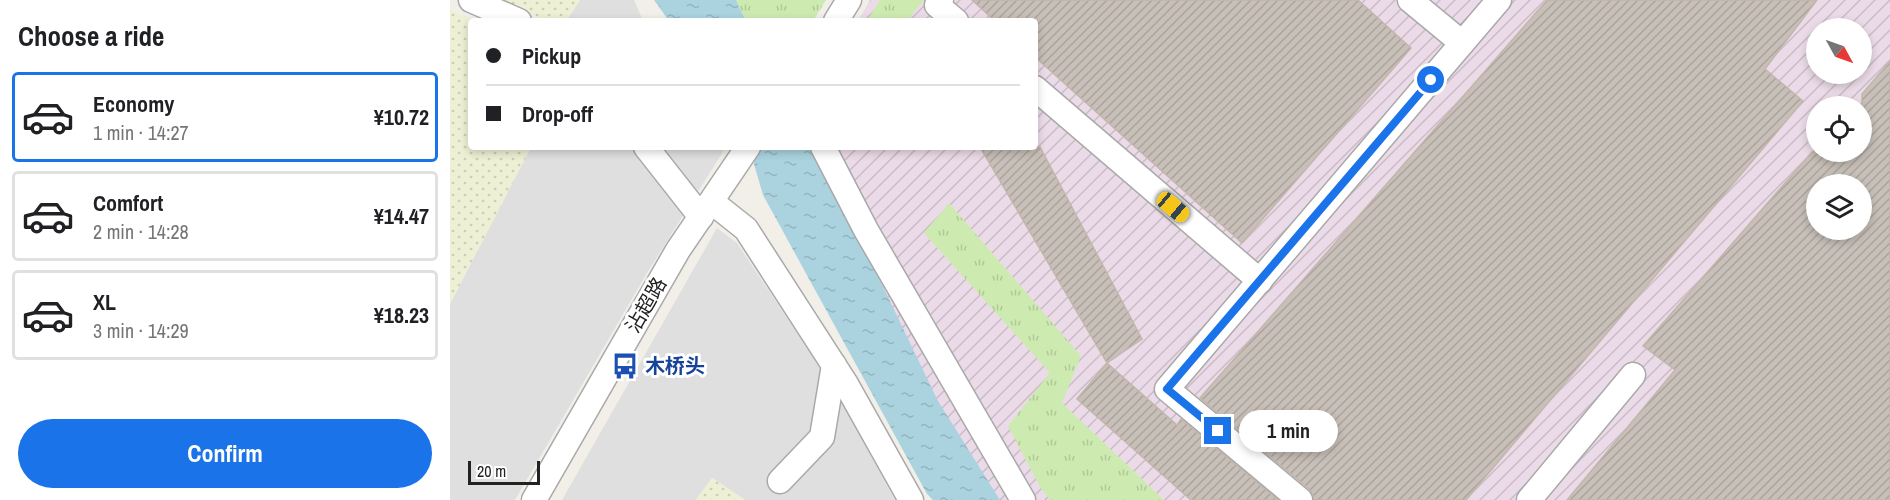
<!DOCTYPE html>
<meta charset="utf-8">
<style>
body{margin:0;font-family:"Archivo Narrow","Noto Sans SC",sans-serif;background:#f2f2f2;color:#202124;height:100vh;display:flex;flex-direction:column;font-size:22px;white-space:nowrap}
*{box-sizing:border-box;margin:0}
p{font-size:20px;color:#757577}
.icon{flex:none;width:33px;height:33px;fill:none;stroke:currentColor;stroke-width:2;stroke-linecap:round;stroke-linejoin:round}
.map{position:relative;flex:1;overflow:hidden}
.panel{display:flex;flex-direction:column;background:#fff;width:450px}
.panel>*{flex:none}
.banner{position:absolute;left:18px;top:18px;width:570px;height:132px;border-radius:6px;box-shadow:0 3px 9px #0003;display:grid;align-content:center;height:132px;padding:0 18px;background:#fff}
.needle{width:39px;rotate:130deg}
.buttons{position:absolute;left:1356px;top:18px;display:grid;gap:12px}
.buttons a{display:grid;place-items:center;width:66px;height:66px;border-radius:50%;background:#fff;box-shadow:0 3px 9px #0003;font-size:30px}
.scale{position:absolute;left:18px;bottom:15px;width:72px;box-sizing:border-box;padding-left:6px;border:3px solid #222;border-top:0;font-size:16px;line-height:21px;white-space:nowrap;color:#222;-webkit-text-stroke:4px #fff;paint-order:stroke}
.end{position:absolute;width:27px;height:27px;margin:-14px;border:8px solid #1a73e8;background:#fff;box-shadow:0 0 0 3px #fff}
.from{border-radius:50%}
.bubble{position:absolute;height:42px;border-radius:21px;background:#fff;box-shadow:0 3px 9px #0003;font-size:20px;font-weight:800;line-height:42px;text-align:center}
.car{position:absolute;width:18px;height:36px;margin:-18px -9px;border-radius:8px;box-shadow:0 0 4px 2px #0007;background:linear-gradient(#f5c518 24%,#345 0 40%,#f5c518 0 76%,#345 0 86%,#f5c518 0)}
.banner b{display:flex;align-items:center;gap:21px;height:57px;font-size:22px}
.banner b+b{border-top:2px solid #e0e0e0}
.banner i{width:15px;height:15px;background:#202124}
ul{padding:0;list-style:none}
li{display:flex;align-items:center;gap:18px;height:90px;margin:0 12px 9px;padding:0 6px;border:3px solid #e0e0e0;border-radius:6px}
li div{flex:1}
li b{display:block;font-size:22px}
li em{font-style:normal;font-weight:800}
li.on{border-color:#1a73e8}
li>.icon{width:54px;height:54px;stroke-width:1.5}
h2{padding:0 18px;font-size:27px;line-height:72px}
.primary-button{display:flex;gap:12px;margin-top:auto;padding:12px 18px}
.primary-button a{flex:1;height:69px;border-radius:36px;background:#1a73e8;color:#fff;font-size:24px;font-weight:800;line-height:69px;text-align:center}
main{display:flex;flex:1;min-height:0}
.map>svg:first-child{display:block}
.residential{fill:#e0dfdf}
.industrial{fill:url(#industrial-furrows);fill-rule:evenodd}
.farmland{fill:url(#farmland-dots)}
.grass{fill:url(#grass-tufts)}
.water{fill:url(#water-ripples)}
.building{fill:url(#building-hatch);stroke:#c4b6ab;stroke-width:1.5;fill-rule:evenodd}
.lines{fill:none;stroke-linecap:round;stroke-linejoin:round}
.minor-casing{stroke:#a9a9a9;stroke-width:27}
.minor{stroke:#fff;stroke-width:24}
.route{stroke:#1a73e8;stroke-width:8}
.labels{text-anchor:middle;stroke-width:6;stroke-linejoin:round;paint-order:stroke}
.street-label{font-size:20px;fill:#222;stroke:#fff}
.transit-label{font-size:20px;font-weight:bold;fill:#164399;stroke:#fff;text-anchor:start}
</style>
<main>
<section class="panel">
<h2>Choose a ride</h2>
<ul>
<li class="on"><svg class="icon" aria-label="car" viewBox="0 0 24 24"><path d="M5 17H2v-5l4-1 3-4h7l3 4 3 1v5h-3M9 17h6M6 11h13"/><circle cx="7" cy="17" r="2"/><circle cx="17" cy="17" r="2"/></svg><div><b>Economy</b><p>1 min · 14:27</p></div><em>¥10.72</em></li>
<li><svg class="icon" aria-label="car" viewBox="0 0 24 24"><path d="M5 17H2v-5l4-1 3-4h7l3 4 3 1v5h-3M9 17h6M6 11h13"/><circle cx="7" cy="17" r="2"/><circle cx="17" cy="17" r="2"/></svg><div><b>Comfort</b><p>2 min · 14:28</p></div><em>¥14.47</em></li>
<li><svg class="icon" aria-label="car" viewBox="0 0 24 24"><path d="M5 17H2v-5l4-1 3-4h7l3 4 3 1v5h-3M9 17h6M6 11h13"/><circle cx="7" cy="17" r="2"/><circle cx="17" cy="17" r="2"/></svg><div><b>XL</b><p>3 min · 14:29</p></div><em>¥18.23</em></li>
</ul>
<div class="primary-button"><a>Confirm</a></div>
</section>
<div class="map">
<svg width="1440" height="500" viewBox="0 0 1440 500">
<defs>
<pattern id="industrial-furrows" width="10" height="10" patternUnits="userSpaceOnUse" patternTransform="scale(1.5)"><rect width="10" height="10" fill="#ebdbe8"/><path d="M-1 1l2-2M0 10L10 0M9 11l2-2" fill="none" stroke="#c9bcc7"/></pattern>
<pattern id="farmland-dots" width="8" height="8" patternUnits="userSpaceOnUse" patternTransform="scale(1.5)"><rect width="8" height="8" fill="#eef0d5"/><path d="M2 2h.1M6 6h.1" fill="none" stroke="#ccceb7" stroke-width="1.8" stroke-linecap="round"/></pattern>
<pattern id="grass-tufts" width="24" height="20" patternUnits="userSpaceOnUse" patternTransform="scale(1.5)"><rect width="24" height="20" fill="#cdebb0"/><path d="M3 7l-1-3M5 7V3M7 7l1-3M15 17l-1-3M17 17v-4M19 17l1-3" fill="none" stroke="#b0c997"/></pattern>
<pattern id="water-ripples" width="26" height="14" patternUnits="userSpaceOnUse" patternTransform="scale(1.5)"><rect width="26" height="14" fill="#aad3df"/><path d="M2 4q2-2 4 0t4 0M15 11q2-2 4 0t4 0" fill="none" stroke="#92b5bf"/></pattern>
<pattern id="building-hatch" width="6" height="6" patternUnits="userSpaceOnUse" patternTransform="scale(1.5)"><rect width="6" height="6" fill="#c7bfb8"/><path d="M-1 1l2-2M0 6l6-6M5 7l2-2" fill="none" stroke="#aba49e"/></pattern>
</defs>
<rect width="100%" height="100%" fill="#f2efe9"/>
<g class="residential">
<path d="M130,0H184L193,21H116Z"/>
<path d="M81,147H276L197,273L65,500H0V304Z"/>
<path d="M267,228L287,243L357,348L390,400L445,500H295L262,478L246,500H112Z"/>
</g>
<path class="industrial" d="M420,0H1440V500H530L347,147H585V21H408ZM1366,28H1412V74H1366ZM1366,106H1412V152H1366ZM1366,184H1412V230H1366Z"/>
<g class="farmland">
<path d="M48,0H130L116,21H97Z"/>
<path d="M0,10L27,21H21V147H81L0,304Z"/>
<path d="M262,478L295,500H246Z"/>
</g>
<g class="grass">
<path d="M286,0H376L363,21H296Z"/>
<path d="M430,0H474L457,21H417Z"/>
<path d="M499,203L631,356L612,403L714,500H600L590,487L558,426L600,373L474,233Z"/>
</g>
<g class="water">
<path d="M204,0H286L296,21H219Z"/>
<path d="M299,147H362L398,214L488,401L550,500H483L477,494L313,195Z"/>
</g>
<g class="building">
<path d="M522,0H908L961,48L792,243L585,57V21H545Z"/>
<path d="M1097,0H1367L1315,69L1353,101L1016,500H864L863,495L859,489L750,398Z"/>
<path d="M1440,61V500H1117L1225,370L1193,346L1362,152H1412V94ZM1366,184H1412V230H1366Z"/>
<path d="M530,147H590L692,339L657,363Z"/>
<path d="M657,363L727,425L731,419L828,500H741L627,399Z"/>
</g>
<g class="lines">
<g class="minor-casing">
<g id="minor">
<path d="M21,0L69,21"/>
<path d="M491,0L487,5L506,21"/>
<path d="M960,0L1012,43"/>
<path d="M386,21L399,0"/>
<path d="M585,88L810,281"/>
<path d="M196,147L251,217"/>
<path d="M373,147L416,230L573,500"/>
<path d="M262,202L296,229L396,384L461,500"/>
<path d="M330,481L372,437L384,365"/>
<path d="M84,500L228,250L298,147"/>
<path d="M850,500L717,389L1049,0"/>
<path d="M1079,500L1183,375"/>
</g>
</g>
<use href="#minor" class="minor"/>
</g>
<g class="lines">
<path class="route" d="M768,431L717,389L981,80"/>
</g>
<defs>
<g id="bus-bare" transform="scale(2.07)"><path d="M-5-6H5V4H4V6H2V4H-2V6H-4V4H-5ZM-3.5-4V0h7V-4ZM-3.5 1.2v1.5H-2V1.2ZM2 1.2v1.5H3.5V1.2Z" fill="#1a4fb4" stroke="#fff" stroke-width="2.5" paint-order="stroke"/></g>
</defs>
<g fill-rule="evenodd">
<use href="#bus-bare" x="175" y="366"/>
</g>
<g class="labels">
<g class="street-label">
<text transform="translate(196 305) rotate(-60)" y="7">沾超路</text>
</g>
<g class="transit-label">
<text x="195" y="373">木桥头</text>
</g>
</g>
</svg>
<div class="buttons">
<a><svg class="needle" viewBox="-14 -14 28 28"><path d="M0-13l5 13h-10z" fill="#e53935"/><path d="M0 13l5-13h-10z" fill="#757577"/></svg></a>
<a><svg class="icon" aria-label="locate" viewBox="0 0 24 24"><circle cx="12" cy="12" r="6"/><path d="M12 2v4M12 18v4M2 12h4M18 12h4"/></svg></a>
<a><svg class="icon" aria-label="layers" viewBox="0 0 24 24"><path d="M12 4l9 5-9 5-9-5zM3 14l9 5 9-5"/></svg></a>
</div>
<div class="scale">20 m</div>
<i class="end from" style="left:981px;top:80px"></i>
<i class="end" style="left:768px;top:431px"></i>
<div class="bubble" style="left:789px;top:410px;width:99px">1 min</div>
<i class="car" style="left:723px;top:207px;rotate:130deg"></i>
<div class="banner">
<b><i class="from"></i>Pickup</b>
<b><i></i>Drop-off</b>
</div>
</div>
</main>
